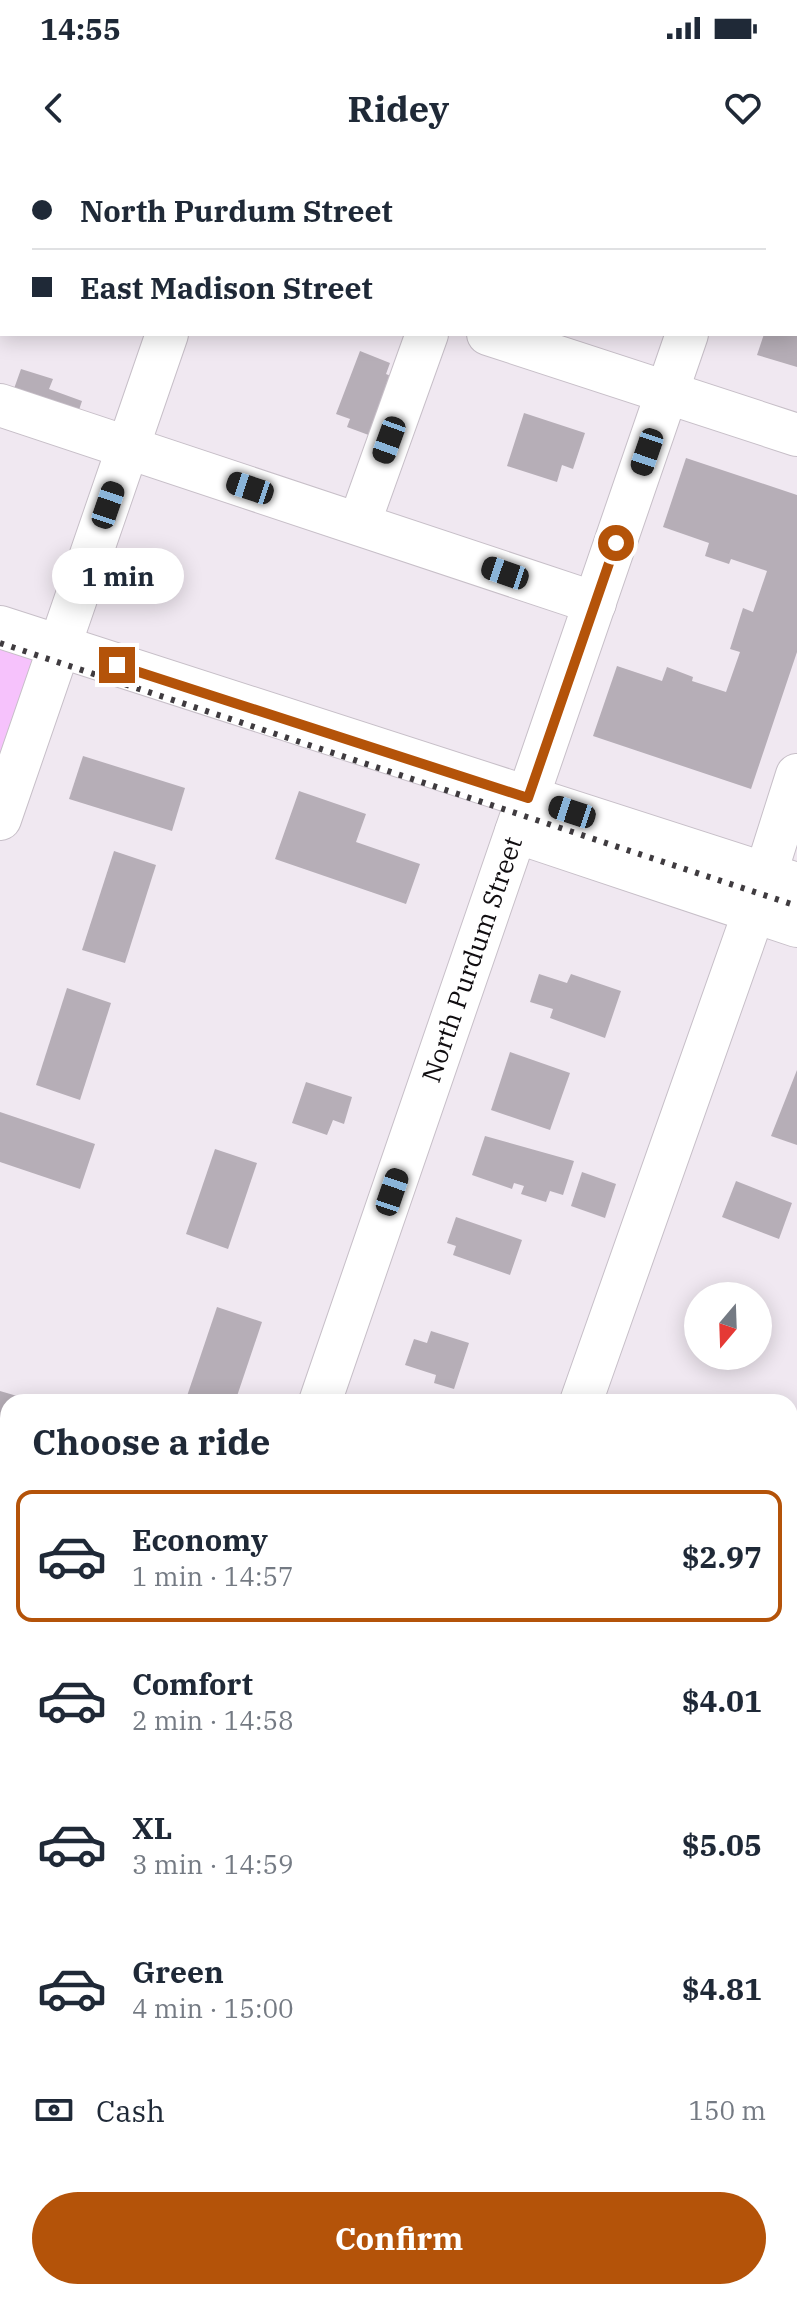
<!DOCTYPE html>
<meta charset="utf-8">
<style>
body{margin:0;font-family:"IBM Plex Serif",serif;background:#f2f2f3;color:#1f2937;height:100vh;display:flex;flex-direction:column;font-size:30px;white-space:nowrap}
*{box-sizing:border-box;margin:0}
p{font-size:26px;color:#747a83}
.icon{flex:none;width:44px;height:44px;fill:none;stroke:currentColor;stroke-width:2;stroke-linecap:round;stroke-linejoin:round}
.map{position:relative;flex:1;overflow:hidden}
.side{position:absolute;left:0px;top:1234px;width:798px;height:906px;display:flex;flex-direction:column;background:#fff;border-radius:24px 24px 0 0;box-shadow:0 4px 20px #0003}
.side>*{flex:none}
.top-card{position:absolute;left:0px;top:0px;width:798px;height:176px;box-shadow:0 4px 20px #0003;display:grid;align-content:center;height:176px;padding:0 32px;background:#fff}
.needle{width:52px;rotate:199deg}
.fabs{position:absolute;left:684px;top:1122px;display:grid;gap:16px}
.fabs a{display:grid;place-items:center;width:88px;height:88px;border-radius:50%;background:#fff;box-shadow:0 4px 20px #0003;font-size:40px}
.end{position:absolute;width:36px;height:36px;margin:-18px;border:10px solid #b45309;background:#fff;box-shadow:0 0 0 4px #fff}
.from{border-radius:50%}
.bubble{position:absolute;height:56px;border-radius:28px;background:#fff;box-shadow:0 4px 20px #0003;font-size:26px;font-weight:700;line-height:56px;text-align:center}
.car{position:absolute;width:24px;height:48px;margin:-24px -12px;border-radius:10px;box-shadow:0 0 6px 2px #0007;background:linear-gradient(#222 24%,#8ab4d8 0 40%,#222 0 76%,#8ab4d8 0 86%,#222 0)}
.top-card b{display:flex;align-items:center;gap:28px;height:76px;font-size:30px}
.top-card b+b{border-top:2px solid #e0e1e3}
.top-card i{width:20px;height:20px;background:#1f2937}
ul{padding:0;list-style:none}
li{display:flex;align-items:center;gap:24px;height:132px;margin:0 16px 12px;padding:0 16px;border:4px solid transparent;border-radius:16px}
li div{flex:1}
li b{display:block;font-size:30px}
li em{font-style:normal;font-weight:700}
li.selected{border-color:#b45309}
li>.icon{width:72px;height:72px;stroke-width:1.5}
h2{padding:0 32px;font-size:36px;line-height:96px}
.pay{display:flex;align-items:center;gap:20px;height:88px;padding:0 32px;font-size:30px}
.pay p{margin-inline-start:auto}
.button{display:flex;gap:16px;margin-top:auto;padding:16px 32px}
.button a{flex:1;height:92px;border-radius:48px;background:#b45309;color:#fff;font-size:32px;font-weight:700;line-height:92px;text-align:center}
.status{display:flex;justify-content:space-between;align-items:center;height:56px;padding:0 40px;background:#fff;direction:ltr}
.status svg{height:22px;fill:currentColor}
header{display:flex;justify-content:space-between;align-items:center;height:104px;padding:0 32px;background:#fff;font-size:36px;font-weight:700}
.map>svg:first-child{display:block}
.green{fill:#f6c2fc}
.building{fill:#b6aeb7}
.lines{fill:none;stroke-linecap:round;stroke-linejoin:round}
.minor-casing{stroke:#c7bfc8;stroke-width:44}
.minor{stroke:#fff;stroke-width:42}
.rail{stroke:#3f3b3f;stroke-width:6;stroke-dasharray:4 8;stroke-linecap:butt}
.route{stroke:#b45309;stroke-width:10}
.labels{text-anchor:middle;stroke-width:6;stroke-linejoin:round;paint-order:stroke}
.street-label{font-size:26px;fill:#100d10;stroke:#f0e8f1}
</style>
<div class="status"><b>14:55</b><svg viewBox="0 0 49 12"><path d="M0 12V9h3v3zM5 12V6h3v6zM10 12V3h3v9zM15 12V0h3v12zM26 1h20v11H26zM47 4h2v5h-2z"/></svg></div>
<header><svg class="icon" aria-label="back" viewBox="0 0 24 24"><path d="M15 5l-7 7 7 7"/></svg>Ridey<svg class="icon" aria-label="heart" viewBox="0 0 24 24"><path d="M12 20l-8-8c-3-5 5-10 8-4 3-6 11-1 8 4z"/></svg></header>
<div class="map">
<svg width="797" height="2139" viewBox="0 0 797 2139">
<rect width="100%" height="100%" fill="#f0e8f1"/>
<path class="green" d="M0,481L53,500L0,659Z"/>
<g class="building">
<path d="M764,174H797V207L757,195Z"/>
<path d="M360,191L390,203L386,214L396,218L374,277L347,267L350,259L336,254Z"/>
<path d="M21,209L53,219L49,229L82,241L75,262L10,240Z"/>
<path d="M524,253L585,273L573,309L562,305L557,322L507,306Z"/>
<path d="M686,298L797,335V492L751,629L593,576L617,506L662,521L667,507L693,517L692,521L726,532L740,492L730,489L743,448L753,452L767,411L731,399L729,404L705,396L709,383L663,367Z"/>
<path d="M83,596L185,628L172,671L69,639Z"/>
<path d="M299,631L366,654L356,682L420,704L406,744L275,699Z"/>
<path d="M114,691L156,705L125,803L82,790Z"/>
<path d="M539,814L567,823L571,814L621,831L605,878L550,858L553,849L530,842Z"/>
<path d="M67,828L111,843L80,940L36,925Z"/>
<path d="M510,892L570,913L550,970L491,950Z"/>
<path d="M797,910V985L771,976Z"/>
<path d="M306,922L352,937L344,964L333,960L327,975L292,963Z"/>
<path d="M0,952L95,984L80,1029L0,1002Z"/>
<path d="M485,976L574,1001L563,1035L550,1031L546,1042L521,1034L524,1026L514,1023L512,1029L472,1015Z"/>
<path d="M215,989L257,1003L228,1089L186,1074Z"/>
<path d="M582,1012L616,1024L605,1058L571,1046Z"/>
<path d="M736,1021L792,1043L779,1079L722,1057Z"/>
<path d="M456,1057L522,1080L510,1115L453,1095L456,1086L447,1083Z"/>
<path d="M217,1147L262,1162L235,1242H185Z"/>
<path d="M431,1171L469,1183L454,1229L434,1223L436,1215L405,1205L414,1179L427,1183Z"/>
<path d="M0,1231L34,1241L8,1242V1282L0,1280Z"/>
<path d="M790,1700L797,1703V1750L790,1748Z"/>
<path d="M0,1733L8,1736V1898L1,1920Z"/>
<path d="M790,1780L797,1783V1831L790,1829Z"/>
<path d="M78,2132H104L122,2139H75Z"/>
<path d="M593,2132H626L646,2138L591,2139Z"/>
</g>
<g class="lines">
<g class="minor-casing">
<g id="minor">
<path d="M226,2L227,0"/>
<path d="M746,2V0"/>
<path d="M0,14L2,15"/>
<path d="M488,174L797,275"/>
<path d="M0,245L595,443"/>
<path d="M359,364L427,174"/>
<path d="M0,467L797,724"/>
<path d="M0,659L167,174"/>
<path d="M516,672L797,766"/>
<path id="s1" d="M320,1242L687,174"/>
<path d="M581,1242L750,763L797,615"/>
<path d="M0,1370L8,1373"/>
<path d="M790,1379L797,1359"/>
<path d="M790,1626L797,1628"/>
<path d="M0,2061L8,2064"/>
<path d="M790,2128L797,2108"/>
<path d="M315,2132L336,2139"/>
<path d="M8,2139L10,2132"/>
<path d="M270,2139L273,2132"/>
<path d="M525,2139L527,2132"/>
</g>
</g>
<use href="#minor" class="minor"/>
<path class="rail" d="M0,483L797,746"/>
</g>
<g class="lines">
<path class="route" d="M117,505L528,638L616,383"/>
</g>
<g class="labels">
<g class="street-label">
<text dy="9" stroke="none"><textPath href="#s1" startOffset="468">North Purdum Street</textPath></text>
</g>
</g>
</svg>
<div class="fabs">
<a><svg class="needle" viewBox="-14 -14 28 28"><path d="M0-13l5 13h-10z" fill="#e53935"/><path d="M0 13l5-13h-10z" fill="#747a83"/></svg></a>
</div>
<i class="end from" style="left:616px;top:383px"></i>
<i class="end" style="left:117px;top:505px"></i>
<div class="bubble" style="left:52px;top:388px;width:132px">1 min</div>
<i class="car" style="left:389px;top:280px;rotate:200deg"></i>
<i class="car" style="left:647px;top:292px;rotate:199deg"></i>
<i class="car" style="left:250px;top:328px;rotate:288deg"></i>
<i class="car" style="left:108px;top:345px;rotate:19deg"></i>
<i class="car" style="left:505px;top:413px;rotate:289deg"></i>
<i class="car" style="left:572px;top:652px;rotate:288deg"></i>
<i class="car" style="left:392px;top:1032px;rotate:19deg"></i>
<div class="top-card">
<b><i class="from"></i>North Purdum Street</b>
<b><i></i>East Madison Street</b>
</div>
<section class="side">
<h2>Choose a ride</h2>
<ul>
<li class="selected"><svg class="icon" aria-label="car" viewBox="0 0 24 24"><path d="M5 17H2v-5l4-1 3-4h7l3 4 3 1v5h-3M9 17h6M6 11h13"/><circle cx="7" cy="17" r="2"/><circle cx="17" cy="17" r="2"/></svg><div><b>Economy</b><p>1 min · 14:57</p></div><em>$2.97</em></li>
<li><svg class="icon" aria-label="car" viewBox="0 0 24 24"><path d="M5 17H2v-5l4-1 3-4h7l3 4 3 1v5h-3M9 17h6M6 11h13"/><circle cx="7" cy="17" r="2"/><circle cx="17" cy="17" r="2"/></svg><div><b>Comfort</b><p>2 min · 14:58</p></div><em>$4.01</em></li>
<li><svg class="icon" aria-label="car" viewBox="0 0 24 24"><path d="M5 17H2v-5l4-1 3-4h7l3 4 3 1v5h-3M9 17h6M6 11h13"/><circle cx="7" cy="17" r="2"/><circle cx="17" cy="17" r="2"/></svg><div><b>XL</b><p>3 min · 14:59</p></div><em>$5.05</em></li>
<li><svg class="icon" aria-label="car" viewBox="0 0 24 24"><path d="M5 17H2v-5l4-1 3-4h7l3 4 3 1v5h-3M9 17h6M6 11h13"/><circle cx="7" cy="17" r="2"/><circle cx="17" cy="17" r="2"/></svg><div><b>Green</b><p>4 min · 15:00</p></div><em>$4.81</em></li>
</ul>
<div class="pay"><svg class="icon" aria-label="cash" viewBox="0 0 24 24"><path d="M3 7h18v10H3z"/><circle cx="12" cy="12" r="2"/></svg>Cash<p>150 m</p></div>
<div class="button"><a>Confirm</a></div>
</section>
</div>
